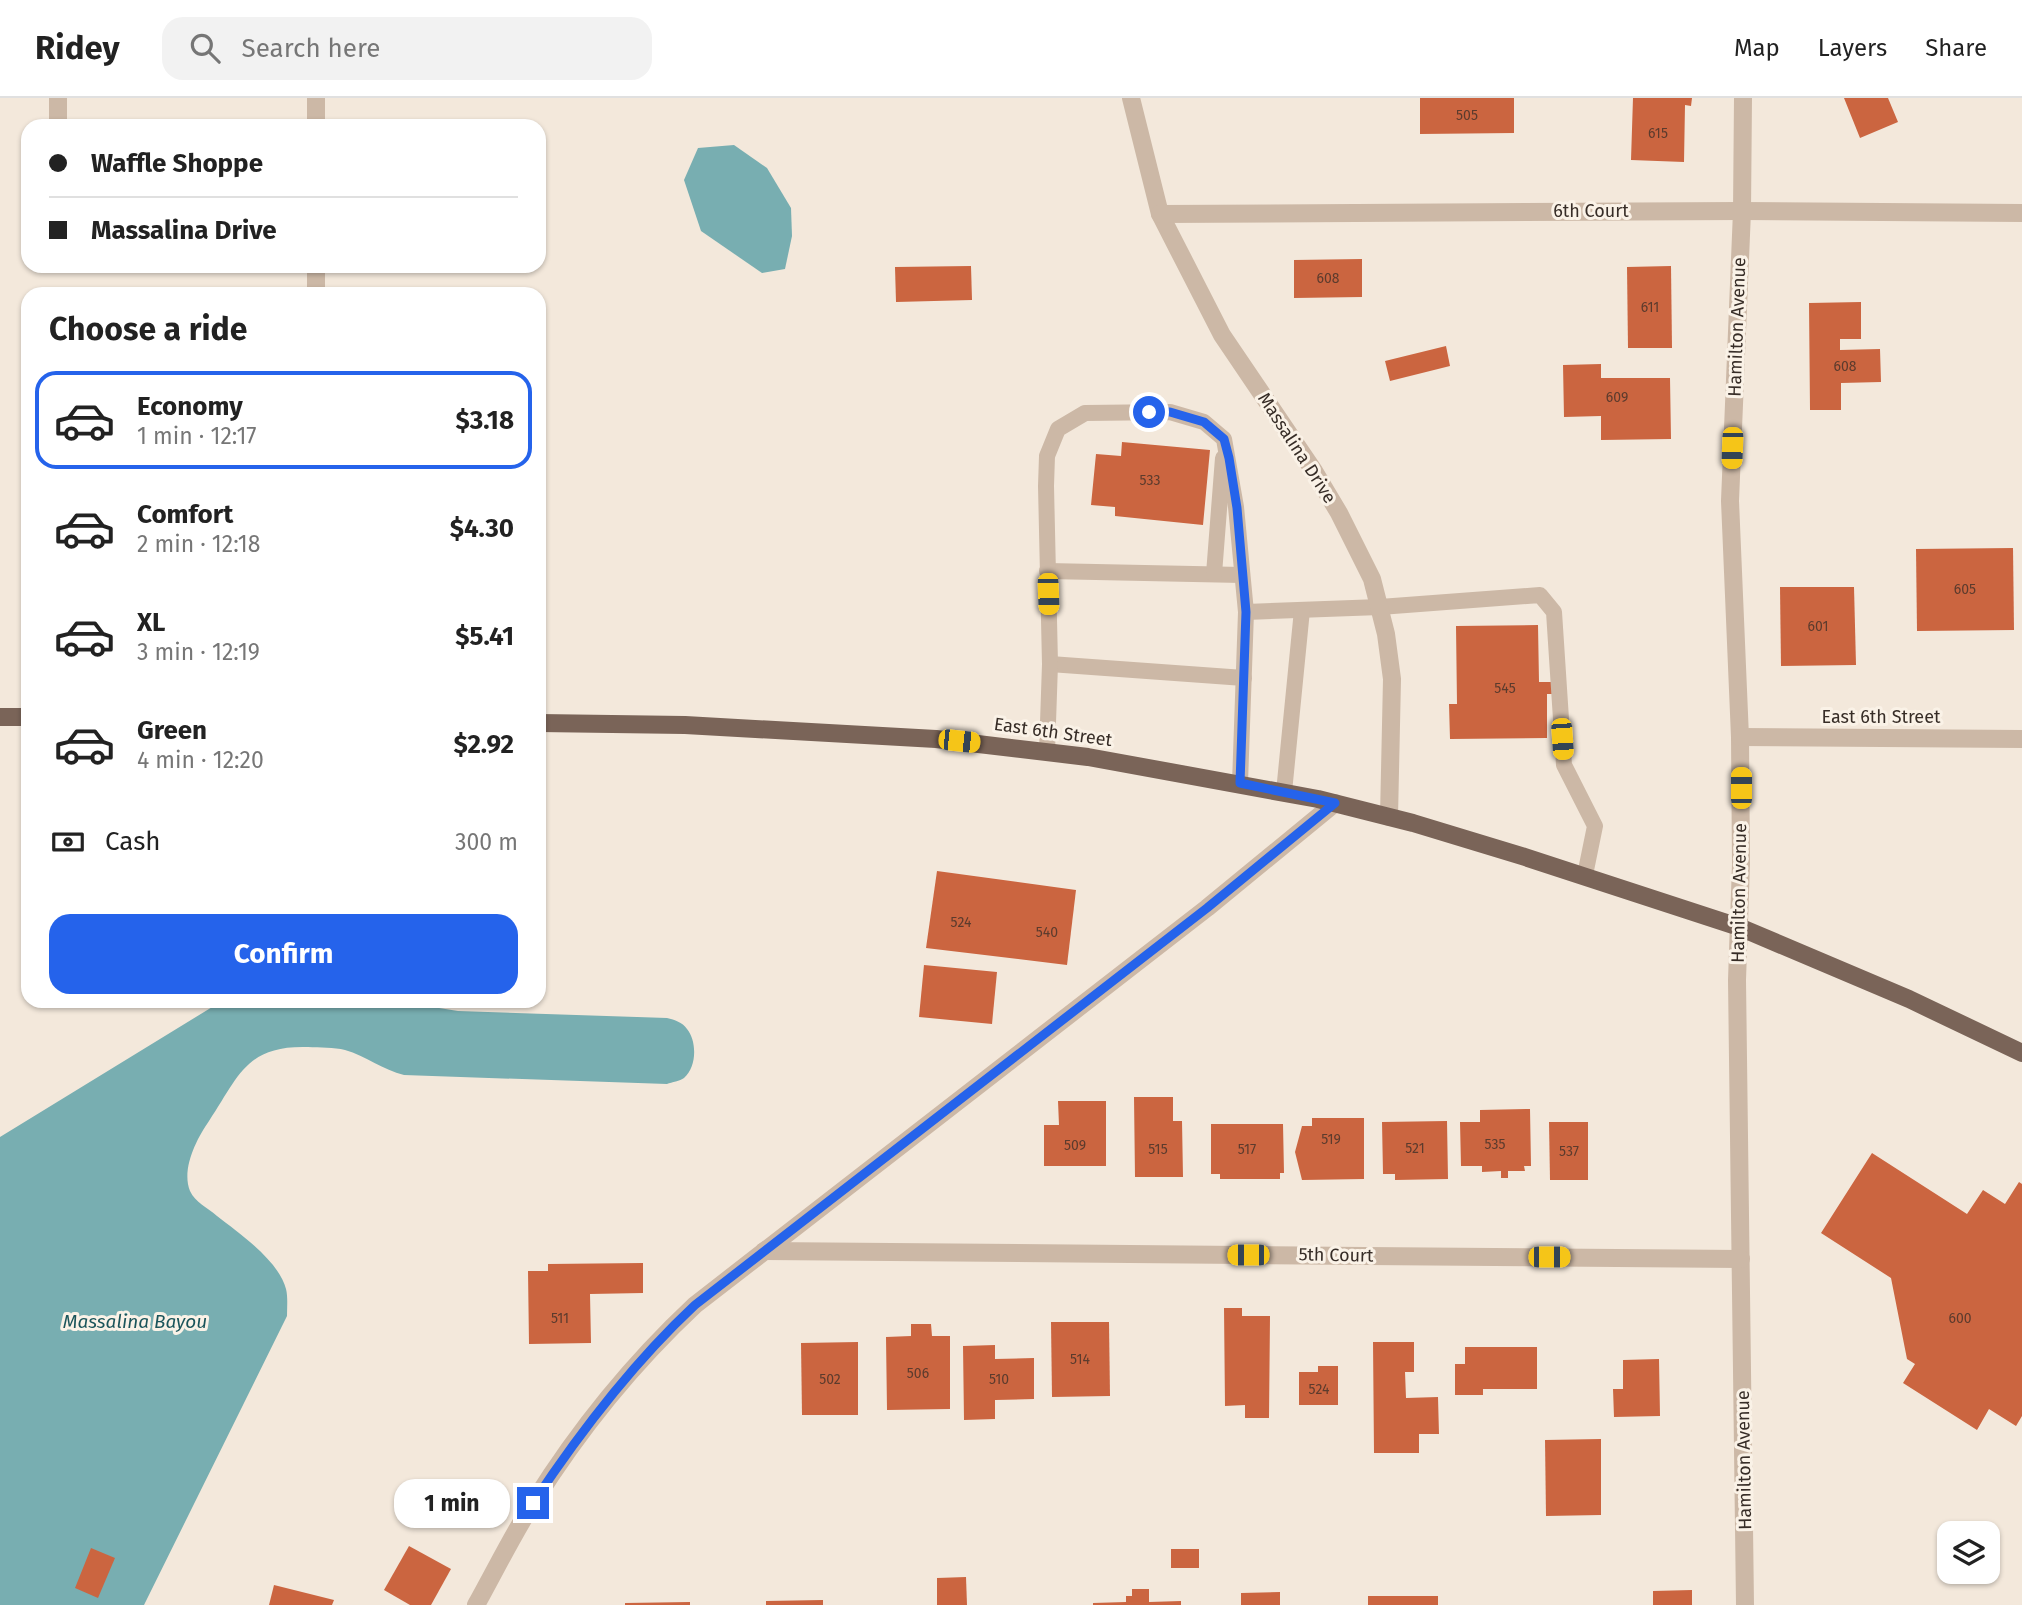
<!DOCTYPE html>
<meta charset="utf-8">
<style>
body{margin:0;font-family:"Fira Sans",sans-serif;background:#f2f2f2;color:#222;height:100vh;display:flex;flex-direction:column;font-size:26px;white-space:nowrap}
*{box-sizing:border-box;margin:0}
p{font-size:23px;color:#767676}
.icon{flex:none;width:38px;height:38px;fill:none;stroke:currentColor;stroke-width:2;stroke-linecap:round;stroke-linejoin:round}
.map{position:relative;flex:1;overflow:hidden}
.sheet{position:absolute;left:21px;top:189px;width:525px;height:721px;display:flex;flex-direction:column;background:#fff;border-radius:21px;box-shadow:0 2px 5px #0004}
.sheet>*{flex:none}
.guide{position:absolute;left:21px;top:21px;width:525px;height:154px;border-radius:21px;box-shadow:0 2px 5px #0004;display:grid;align-content:center;height:154px;padding:0 28px;background:#fff}
.buttons{position:absolute;left:1937px;top:1423px;display:grid;gap:14px}
.buttons a{display:grid;place-items:center;width:63px;height:63px;border-radius:14px;background:#fff;box-shadow:0 2px 5px #0004;font-size:35px}
.end{position:absolute;width:32px;height:32px;margin:-16px;border:9px solid #2563eb;background:#fff;box-shadow:0 0 0 4px #fff}
.from{border-radius:50%}
.bubble{position:absolute;height:49px;border-radius:21px;background:#fff;box-shadow:0 2px 5px #0004;font-size:23px;font-weight:700;line-height:49px;text-align:center}
.car{position:absolute;width:21px;height:42px;margin:-21px -10px;border-radius:9px;box-shadow:0 0 5px 2px #0007;background:linear-gradient(#f5c518 24%,#345 0 40%,#f5c518 0 76%,#345 0 86%,#f5c518 0)}
.guide b{display:flex;align-items:center;gap:24px;height:66px;font-size:26px}
.guide b+b{border-top:2px solid #e0e0e0}
.guide i{width:18px;height:18px;background:#222}
ul{padding:0;list-style:none}
li{display:flex;align-items:center;gap:21px;height:98px;margin:0 14px 10px;padding:0 14px;border:4px solid transparent;border-radius:21px}
li div{flex:1}
li b{display:block;font-size:26px}
li em{font-style:normal;font-weight:700}
li.current{border-color:#2563eb}
li>.icon{width:63px;height:63px;stroke-width:1.5}
h2{padding:0 28px;font-size:32px;line-height:84px}
.pay{display:flex;align-items:center;gap:18px;height:77px;padding:0 28px;font-size:26px}
.pay p{margin-inline-start:auto}
.primary-button{display:flex;gap:14px;margin-top:auto;padding:14px 28px}
.primary-button a{flex:1;height:80px;border-radius:21px;background:#2563eb;color:#fff;font-size:28px;font-weight:700;line-height:80px;text-align:center}
header{display:flex;align-items:center;gap:42px;box-sizing:border-box;height:98px;padding:0 35px;background:#fff;border-bottom:2px solid #e0e0e0}
header strong{font-size:33px}
nav{display:flex;gap:38px;margin-inline-start:auto;font-size:24px}
.search{width:490px;height:63px;background:#f2f2f2;display:flex;align-items:center;gap:18px;box-sizing:border-box;padding:0 24px;border-radius:21px;color:#767676;font-size:26px}
.map>svg:first-child{display:block}
.water{fill:#78aeb1}
.building{fill:#cb6540}
.lines{fill:none;stroke-linecap:round;stroke-linejoin:round}
.lane{stroke:#ccb8a6;stroke-width:16}
.street{stroke:#ccb8a6;stroke-width:18}
.primary{stroke:#7a6458;stroke-width:18}
.route{stroke:#2563eb;stroke-width:9}
.labels{text-anchor:middle;stroke-width:6;stroke-linejoin:round;paint-order:stroke}
.number-label{font-size:14px;fill:#5c3b2d}
.street-label{font-size:18px;fill:#372d27;stroke:#faf2e7}
.water-label{font-size:19px;font-style:italic;fill:#1b555b;stroke:#faf2e7}
</style>
<header>
<strong>Ridey</strong>
<div class="search"><svg class="icon" aria-label="search" viewBox="0 0 24 24"><circle cx="10" cy="10" r="6"/><path d="M15 15l6 6"/></svg>Search here</div>
<nav><a>Map</a><a>Layers</a><a>Share</a></nav>
</header>
<div class="map">
<svg width="2022" height="1507" viewBox="0 0 2022 1507">
<rect width="100%" height="100%" fill="#f3e8db"/>
<g class="water">
<path d="M734,47L767,70L791,110L792,138L785,171L762,175L701,133L684,82L698,50Z"/>
<path d="M222,903H395L458,913L667,920C675,922 682,924 687,931C697,943 697,969 684,980C680,983 672,984 667,986L404,977C383,972 366,958 345,952C334,949 320,950 308,949C246,947 239,978 209,1023C197,1040 181,1071 190,1093C195,1104 208,1110 217,1118C239,1135 279,1163 286,1191C288,1199 287,1209 287,1218L144,1507H0V1039Z"/>
</g>
<g class="building">
<path d="M1420,0H1514V35L1420,36Z"/>
<path d="M1633,0H1692L1691,8L1685,7L1684,64L1631,62Z"/>
<path d="M1844,0H1888L1898,24L1860,40Z"/>
<path d="M1362,161V199L1294,200V162Z"/>
<path d="M971,168L972,202L896,204L895,169Z"/>
<path d="M1671,168L1672,250H1628L1627,169Z"/>
<path d="M1861,204V241H1840V252L1880,251L1881,284L1841,285V312H1810L1809,205Z"/>
<path d="M1446,248L1450,268L1390,283L1385,263Z"/>
<path d="M1601,266V280H1670L1671,341L1601,342V318L1564,319L1563,267Z"/>
<path d="M1122,344L1210,352L1203,427L1115,418V409L1091,407L1096,356L1121,358Z"/>
<path d="M2013,450L2014,532L1917,533L1916,451Z"/>
<path d="M1780,489H1854L1856,567L1781,568Z"/>
<path d="M1538,527L1539,584H1554V596H1547V640L1450,641L1449,606H1457L1456,528Z"/>
<path d="M937,773L1076,792L1067,867L926,850Z"/>
<path d="M924,867L997,874L992,926L919,919Z"/>
<path d="M1134,999H1173V1023H1182L1183,1079H1135Z"/>
<path d="M1058,1003H1106V1068H1044V1027H1059Z"/>
<path d="M1530,1011L1531,1068H1524L1525,1073H1508V1080H1501V1073L1482,1074V1068H1461L1460,1024H1480V1012Z"/>
<path d="M1312,1020H1364V1081L1302,1082L1295,1054L1302,1028H1312Z"/>
<path d="M1447,1023L1448,1081L1395,1082V1076H1383L1382,1024Z"/>
<path d="M1549,1024H1588V1082H1550Z"/>
<path d="M1211,1026H1283L1284,1075H1280V1081H1220V1076H1211Z"/>
<path d="M1872,1055L1967,1116L1983,1092L2005,1106L2019,1084L2022,1086V1318L2016,1328L1989,1311L1977,1332L1903,1285L1915,1266L1907,1261L1891,1180L1821,1135Z"/>
<path d="M643,1165V1195L590,1196L591,1245L529,1246L528,1173H548V1166Z"/>
<path d="M1224,1210H1242V1218H1270L1269,1320H1245V1307L1225,1308Z"/>
<path d="M1051,1224H1109L1110,1298L1052,1299Z"/>
<path d="M911,1226H931L932,1238H950V1311L887,1312L886,1239L911,1238Z"/>
<path d="M858,1244V1317H802L801,1245Z"/>
<path d="M1373,1244H1414V1274H1405L1406,1300L1438,1299L1439,1336H1419V1355H1374Z"/>
<path d="M995,1247V1261L1034,1260V1301L995,1302V1321L964,1322L963,1248Z"/>
<path d="M1465,1249H1537V1291H1483V1297H1455V1266H1465Z"/>
<path d="M1659,1261L1660,1318L1614,1319L1613,1291H1623V1262Z"/>
<path d="M1318,1268H1338V1307H1299V1274H1318Z"/>
<path d="M1601,1341V1417L1546,1418L1545,1342Z"/>
<path d="M409,1448L451,1471L431,1507H410L384,1492Z"/>
<path d="M91,1450L115,1460L98,1500L75,1490Z"/>
<rect x="1171" y="1451" width="28" height="19"/>
<path d="M966,1479L967,1507H937V1480Z"/>
<path d="M274,1487L334,1502L332,1507H269Z"/>
<path d="M1132,1491H1149V1504L1181,1503V1507H1093V1505L1126,1504V1498H1132Z"/>
<path d="M1692,1492V1507H1653V1493Z"/>
<path d="M1280,1494V1507H1241V1495Z"/>
<rect x="1368" y="1498" width="70" height="9"/>
<path d="M823,1502V1507H766V1503Z"/>
<path d="M690,1504V1507H625V1505Z"/>
</g>
<g class="lines">
<g class="lane">
<path d="M1047,473L1242,477"/>
<path d="M1214,476L1223,360"/>
<path d="M1246,514L1380,509L1540,497L1554,514L1564,667L1595,728L1585,777"/>
<path d="M1050,566L1244,580"/>
<path d="M1047,654L1050,566L1046,388L1047,358L1058,331L1085,315L1170,314L1204,324L1224,341L1236,409L1246,514L1240,685"/>
<path d="M1284,694L1302,512"/>
</g>
<g class="street">
<path d="M1131,0L1160,116L1222,237L1314,373L1339,415L1372,481L1386,536L1392,581L1389,719"/>
<path d="M1743,0L1742,113L1730,403L1740,639L1741,766L1737,882L1745,1507"/>
<path d="M58,28V0"/>
<path d="M316,28V0"/>
<path d="M1160,116L1742,113L2022,115"/>
<path d="M316,196V168"/>
<path d="M1740,639L2022,641"/>
<path d="M764,1153L1741,1161"/>
<path d="M476,1507C495,1473 512,1438 533,1405C578,1333 633,1265 695,1207L1207,810L1335,705"/>
</g>
<g class="primary">
<path d="M0,619H28"/>
<path d="M539,625L685,627L936,641L1088,659L1318,701L1413,725L1525,759L1739,829L1909,901L2022,955"/>
</g>
</g>
<g class="lines">
<path class="route" d="M533,1405C580,1334 633,1265 695,1207L1207,810L1335,705L1240,685L1246,514L1237,410L1229,360L1224,341L1204,324L1170,314H1149"/>
</g>
<g class="labels">
<g class="number-label">
<text x="1467" y="22">505</text>
<text x="1658" y="40">615</text>
<text x="1328" y="185">608</text>
<text x="1650" y="214">611</text>
<text x="1845" y="273">608</text>
<text x="1617" y="304">609</text>
<text x="1150" y="387">533</text>
<text x="1965" y="496">605</text>
<text x="1818" y="533">601</text>
<text x="1505" y="595">545</text>
<text x="961" y="829">524</text>
<text x="1047" y="839">540</text>
<text x="1331" y="1046">519</text>
<text x="1495" y="1051">535</text>
<text x="1075" y="1052">509</text>
<text x="1415" y="1055">521</text>
<text x="1158" y="1056">515</text>
<text x="1247" y="1056">517</text>
<text x="1569" y="1058">537</text>
<text x="560" y="1225">511</text>
<text x="1960" y="1225">600</text>
<text x="1080" y="1266">514</text>
<text x="918" y="1280">506</text>
<text x="830" y="1286">502</text>
<text x="999" y="1286">510</text>
<text x="1319" y="1296">524</text>
</g>
<g class="street-label">
<text x="1591" y="119">6th Court</text>
<text transform="translate(1737 229) rotate(-88)" y="6">Hamilton Avenue</text>
<text transform="translate(1297 350) rotate(57)" y="6">Massalina Drive</text>
<text x="1881" y="625">East 6th Street</text>
<text transform="translate(1053 634) rotate(8)" y="6">East 6th Street</text>
<text transform="translate(1739 795) rotate(-89)" y="6">Hamilton Avenue</text>
<text transform="translate(1336 1157) rotate(1)" y="6">5th Court</text>
<text transform="translate(1744 1362) rotate(-91)" y="6">Hamilton Avenue</text>
</g>
<g class="water-label">
<text x="135" y="1230">Massalina Bayou</text>
</g>
</g>
</svg>
<div class="buttons">
<a><svg class="icon" aria-label="layers" viewBox="0 0 24 24"><path d="M12 4l9 5-9 5-9-5zM3 14l9 5 9-5"/></svg></a>
</div>
<i class="end from" style="left:1149px;top:314px"></i>
<i class="end" style="left:533px;top:1405px"></i>
<div class="bubble" style="left:394px;top:1381px;width:116px">1 min</div>
<i class="car" style="left:1732px;top:350px;rotate:182deg"></i>
<i class="car" style="left:1048px;top:496px;rotate:178deg"></i>
<i class="car" style="left:1562px;top:641px;rotate:176deg"></i>
<i class="car" style="left:959px;top:643px;rotate:96deg"></i>
<i class="car" style="left:1741px;top:690px;rotate:0deg"></i>
<i class="car" style="left:1248px;top:1157px;rotate:270deg"></i>
<i class="car" style="left:1549px;top:1159px;rotate:90deg"></i>
<div class="guide">
<b><i class="from"></i>Waffle Shoppe</b>
<b><i></i>Massalina Drive</b>
</div>
<section class="sheet">
<h2>Choose a ride</h2>
<ul>
<li class="current"><svg class="icon" aria-label="car" viewBox="0 0 24 24"><path d="M5 17H2v-5l4-1 3-4h7l3 4 3 1v5h-3M9 17h6M6 11h13"/><circle cx="7" cy="17" r="2"/><circle cx="17" cy="17" r="2"/></svg><div><b>Economy</b><p>1 min · 12:17</p></div><em>$3.18</em></li>
<li><svg class="icon" aria-label="car" viewBox="0 0 24 24"><path d="M5 17H2v-5l4-1 3-4h7l3 4 3 1v5h-3M9 17h6M6 11h13"/><circle cx="7" cy="17" r="2"/><circle cx="17" cy="17" r="2"/></svg><div><b>Comfort</b><p>2 min · 12:18</p></div><em>$4.30</em></li>
<li><svg class="icon" aria-label="car" viewBox="0 0 24 24"><path d="M5 17H2v-5l4-1 3-4h7l3 4 3 1v5h-3M9 17h6M6 11h13"/><circle cx="7" cy="17" r="2"/><circle cx="17" cy="17" r="2"/></svg><div><b>XL</b><p>3 min · 12:19</p></div><em>$5.41</em></li>
<li><svg class="icon" aria-label="car" viewBox="0 0 24 24"><path d="M5 17H2v-5l4-1 3-4h7l3 4 3 1v5h-3M9 17h6M6 11h13"/><circle cx="7" cy="17" r="2"/><circle cx="17" cy="17" r="2"/></svg><div><b>Green</b><p>4 min · 12:20</p></div><em>$2.92</em></li>
</ul>
<div class="pay"><svg class="icon" aria-label="cash" viewBox="0 0 24 24"><path d="M3 7h18v10H3z"/><circle cx="12" cy="12" r="2"/></svg>Cash<p>300 m</p></div>
<div class="primary-button"><a>Confirm</a></div>
</section>
</div>
